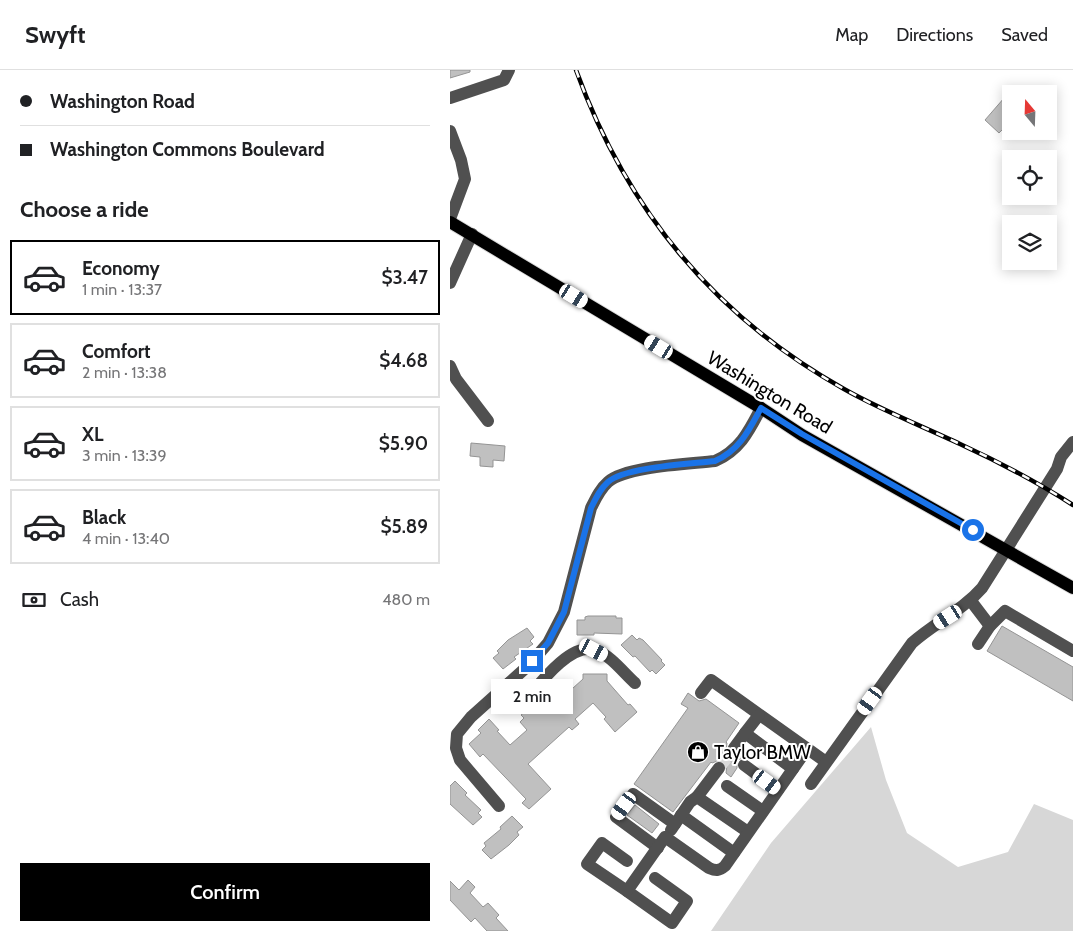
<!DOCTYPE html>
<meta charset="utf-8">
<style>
body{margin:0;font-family:Cabin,sans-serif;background:#f2f2f2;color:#202124;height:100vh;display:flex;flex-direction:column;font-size:19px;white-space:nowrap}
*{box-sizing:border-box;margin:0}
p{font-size:16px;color:#757577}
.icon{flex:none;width:28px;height:28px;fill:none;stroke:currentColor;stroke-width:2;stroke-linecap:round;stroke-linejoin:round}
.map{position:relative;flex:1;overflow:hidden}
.sheet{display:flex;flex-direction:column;background:#fff;width:450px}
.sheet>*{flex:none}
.guide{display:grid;align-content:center;height:110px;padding:0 20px;background:#fff}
.needle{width:32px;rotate:341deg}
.tools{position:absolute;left:552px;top:15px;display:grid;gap:10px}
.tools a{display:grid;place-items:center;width:55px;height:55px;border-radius:0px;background:#fff;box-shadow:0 2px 12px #0003;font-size:25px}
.end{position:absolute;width:22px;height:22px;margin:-11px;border:6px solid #1a73e8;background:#fff;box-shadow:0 0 0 2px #fff}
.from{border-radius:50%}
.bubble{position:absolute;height:35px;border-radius:0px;background:#fff;box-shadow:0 2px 12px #0003;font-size:16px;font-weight:600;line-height:35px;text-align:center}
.car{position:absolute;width:15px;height:30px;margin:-15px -8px;border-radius:6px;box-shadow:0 0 4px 1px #0007;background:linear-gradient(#fff 24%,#345 0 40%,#fff 0 76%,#345 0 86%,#fff 0)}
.guide b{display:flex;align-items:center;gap:18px;height:48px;font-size:19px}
.guide b+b{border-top:1px solid #e0e0e0}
.guide i{width:12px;height:12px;background:#202124}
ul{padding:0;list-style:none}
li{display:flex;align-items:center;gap:15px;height:75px;margin:0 10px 8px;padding:0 10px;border:2px solid #e0e0e0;border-radius:0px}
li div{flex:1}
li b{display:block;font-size:19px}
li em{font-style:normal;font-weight:600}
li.selected{border-color:#000}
li>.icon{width:45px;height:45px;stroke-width:1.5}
h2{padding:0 20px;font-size:22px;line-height:60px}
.pay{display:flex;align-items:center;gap:12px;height:55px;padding:0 20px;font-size:19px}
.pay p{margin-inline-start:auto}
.cta{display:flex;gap:10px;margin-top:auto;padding:10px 20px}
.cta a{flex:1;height:58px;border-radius:0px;background:#000;color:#fff;font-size:20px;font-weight:600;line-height:58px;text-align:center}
header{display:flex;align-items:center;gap:30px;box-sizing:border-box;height:70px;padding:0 25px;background:#fff;border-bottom:1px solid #e0e0e0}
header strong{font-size:24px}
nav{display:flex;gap:28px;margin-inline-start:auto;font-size:18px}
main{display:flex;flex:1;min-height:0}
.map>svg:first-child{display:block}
.green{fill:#d7d7d7}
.building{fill:#c0c0c0;stroke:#949494}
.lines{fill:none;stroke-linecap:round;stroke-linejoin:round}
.minor-tunnel{stroke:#d9d9d9;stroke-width:12;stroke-dasharray:12 6;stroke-linecap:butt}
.major-casing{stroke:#dbdbdb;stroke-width:14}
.minor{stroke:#505050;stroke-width:12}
.major{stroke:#000;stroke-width:12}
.rail-casing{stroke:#000;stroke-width:4.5}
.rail{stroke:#fff;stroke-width:2.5;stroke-dasharray:8;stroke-linecap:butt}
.route{stroke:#1a73e8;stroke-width:6}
.labels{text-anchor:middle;stroke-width:4;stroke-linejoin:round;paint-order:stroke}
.street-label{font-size:19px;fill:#000;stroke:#fff}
.poi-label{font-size:19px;fill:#000;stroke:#fff;text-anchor:start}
</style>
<header>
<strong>Swyft</strong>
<nav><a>Map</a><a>Directions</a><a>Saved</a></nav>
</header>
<main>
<section class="sheet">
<div class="guide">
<b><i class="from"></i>Washington Road</b>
<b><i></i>Washington Commons Boulevard</b>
</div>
<h2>Choose a ride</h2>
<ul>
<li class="selected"><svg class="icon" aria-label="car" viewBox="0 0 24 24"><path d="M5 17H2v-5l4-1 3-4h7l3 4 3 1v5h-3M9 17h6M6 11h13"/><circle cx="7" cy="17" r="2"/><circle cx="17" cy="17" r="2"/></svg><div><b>Economy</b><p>1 min · 13:37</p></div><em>$3.47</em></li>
<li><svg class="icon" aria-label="car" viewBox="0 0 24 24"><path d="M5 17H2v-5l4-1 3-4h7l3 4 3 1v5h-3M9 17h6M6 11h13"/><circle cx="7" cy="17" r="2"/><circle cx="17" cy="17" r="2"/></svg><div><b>Comfort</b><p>2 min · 13:38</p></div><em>$4.68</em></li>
<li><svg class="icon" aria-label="car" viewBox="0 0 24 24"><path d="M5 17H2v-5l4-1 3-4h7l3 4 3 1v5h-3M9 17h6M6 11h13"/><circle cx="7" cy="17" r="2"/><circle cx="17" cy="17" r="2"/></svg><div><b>XL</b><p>3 min · 13:39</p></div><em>$5.90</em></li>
<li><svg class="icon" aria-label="car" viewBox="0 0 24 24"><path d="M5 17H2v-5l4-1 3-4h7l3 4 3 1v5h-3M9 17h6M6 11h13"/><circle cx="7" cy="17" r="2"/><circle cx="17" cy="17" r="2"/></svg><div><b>Black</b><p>4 min · 13:40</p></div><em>$5.89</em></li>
</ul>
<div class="pay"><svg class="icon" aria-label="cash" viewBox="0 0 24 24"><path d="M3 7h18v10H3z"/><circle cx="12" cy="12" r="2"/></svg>Cash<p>480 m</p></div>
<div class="cta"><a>Confirm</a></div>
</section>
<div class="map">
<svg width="623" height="861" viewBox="0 0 623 861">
<rect width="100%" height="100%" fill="#fff"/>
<path class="green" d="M421,657L436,710L457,763L508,797L558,782L584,734L623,750V861H261L321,773Z"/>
<g class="building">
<path d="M0,0H20V2L0,8Z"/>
<path d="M561,20V42L558,45L561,51L549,63L535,50Z"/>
<path d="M21,373L55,376L54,391L43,390V397L30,396V387L20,386Z"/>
<path d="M138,546H166V548H172V564L144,563V565H127V550H135V547Z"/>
<path d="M552,556L623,597V631L537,581Z"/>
<path d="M77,558L84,567L80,571L83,574L64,587L66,589L53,599L43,588L49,583L47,581L58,570Z"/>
<path d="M182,565L187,570L189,568L193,570L212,590L211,591L215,595L206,604L202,600L200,602L185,586L183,587L171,575Z"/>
<path d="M133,604H157V611L178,635L180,634L187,642L165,662L154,649L156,647L143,633L125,649L129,654L122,660L119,657L78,694L101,719L79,739L72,733L76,729L33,684L30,687L19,674L31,663L28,660L39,649L49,660L47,661L60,675L77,660L70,652L74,648L71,645L78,639L80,641L95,628L92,625L102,616L112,628L133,609Z"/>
<path d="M238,623L249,631L256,629L289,653L276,672L277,673L276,681L283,686L291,683L295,686L287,691V698L281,707L276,703L277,695L273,691L270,690L262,693L261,692L223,742L184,714L238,638L231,634Z"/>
<path d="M5,711L17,723L15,725L31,740L28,743L32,747L23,755L0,734V716Z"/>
<path d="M185,735L209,754L202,763L177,745Z"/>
<path d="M62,746L73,757L67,762L69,765L59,775L41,789L32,780L36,776L34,773L51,759L50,757Z"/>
<path d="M18,810L25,817L20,823L33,837L38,833L49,845L46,848L58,861H37L25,848L21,852L0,830V811L9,820Z"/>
</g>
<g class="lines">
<path class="minor-tunnel" d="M269,698L284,678"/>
<g class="major-casing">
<path id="major" d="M0,152L311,338L352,365L623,518"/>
</g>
<g class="minor">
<path d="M0,28L54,10L59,0"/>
<path d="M0,61L11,90L15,109L0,149"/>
<path d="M0,213L22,164"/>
<path d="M0,296L6,309L38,351"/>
<path d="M521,531L540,556"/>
<path d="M528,574L540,556L555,541L623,581"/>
<path d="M59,613L73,624H81C94,608 123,572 146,580C161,586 173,602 185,613"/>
<path d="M251,623L261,610L376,692"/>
<path d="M309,645L295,663L343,699"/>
<path d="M284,678L295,663"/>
<path d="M294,695L328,720"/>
<path d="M361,714L462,573C484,553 512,541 532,518L607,399L611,387L623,372"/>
<path d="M277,716L313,741"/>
<path d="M247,727L269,698"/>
<path d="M49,736L10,690L6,678L7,664L21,647L79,595L98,573L114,542L141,438C146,428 150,419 158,412C176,396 240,394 265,391C290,380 299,361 311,338"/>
<path d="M231,745L284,783"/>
<path d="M221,760L240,732L247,727L298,762"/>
<path d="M208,778L166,747L183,724L225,754"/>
<path d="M205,808L237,831L222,853L177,821L215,767L259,798C266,801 269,801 275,796L357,679"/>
<path d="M177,821L137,794L152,773L177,791"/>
</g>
<use href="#major" class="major"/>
<g class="rail-casing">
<path id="rail" d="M126,0C176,138 265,247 394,319C431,340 472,356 510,374C549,392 587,412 623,435"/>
</g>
<use href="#rail" class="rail"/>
</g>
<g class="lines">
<path class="route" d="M82,591L98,573L114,542L141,438C146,428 150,419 158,412C175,397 241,394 265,391C290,380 299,360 311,338L352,364L523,460"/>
</g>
<defs>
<g id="shop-disc" transform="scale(1.125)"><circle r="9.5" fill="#000" stroke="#fff"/><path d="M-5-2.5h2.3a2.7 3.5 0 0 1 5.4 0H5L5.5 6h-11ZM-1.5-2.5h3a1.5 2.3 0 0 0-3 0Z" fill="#fff"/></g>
</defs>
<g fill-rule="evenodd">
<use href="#shop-disc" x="248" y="682"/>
</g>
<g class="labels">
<g class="street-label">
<text transform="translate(320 322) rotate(31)" y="7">Washington Road</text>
</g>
<g class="poi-label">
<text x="264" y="689">Taylor BMW</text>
</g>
</g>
</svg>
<div class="tools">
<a><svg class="needle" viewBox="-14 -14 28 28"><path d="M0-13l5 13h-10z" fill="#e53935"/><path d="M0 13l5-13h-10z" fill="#757577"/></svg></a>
<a><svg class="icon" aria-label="locate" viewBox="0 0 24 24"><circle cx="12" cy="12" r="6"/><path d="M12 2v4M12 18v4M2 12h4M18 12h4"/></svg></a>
<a><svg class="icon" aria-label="layers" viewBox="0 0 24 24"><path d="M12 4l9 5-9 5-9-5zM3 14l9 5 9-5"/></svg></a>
</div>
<i class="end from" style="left:523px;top:460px"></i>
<i class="end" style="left:82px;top:591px"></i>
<div class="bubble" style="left:41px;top:609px;width:82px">2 min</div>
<i class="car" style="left:124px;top:226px;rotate:121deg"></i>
<i class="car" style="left:209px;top:277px;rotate:301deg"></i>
<i class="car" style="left:498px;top:547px;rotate:238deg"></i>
<i class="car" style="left:144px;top:580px;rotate:117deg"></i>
<i class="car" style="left:420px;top:631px;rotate:216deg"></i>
<i class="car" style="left:317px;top:712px;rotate:126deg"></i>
<i class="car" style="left:174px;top:736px;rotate:216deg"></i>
</div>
</main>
